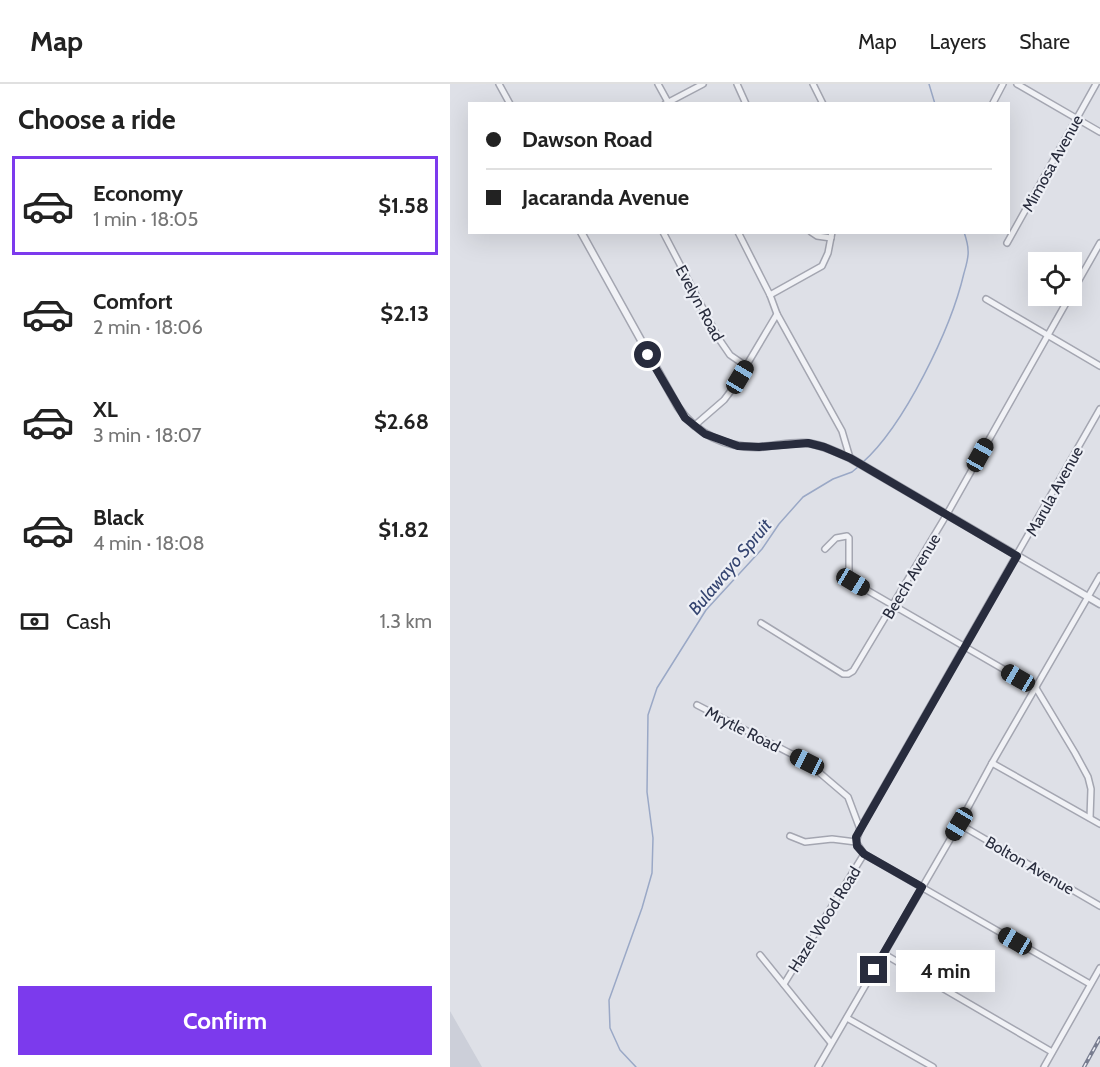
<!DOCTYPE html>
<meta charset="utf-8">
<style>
body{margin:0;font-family:Cabin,sans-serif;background:#f6f6f6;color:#222;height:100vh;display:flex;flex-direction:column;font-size:22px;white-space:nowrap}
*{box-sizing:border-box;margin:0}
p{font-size:20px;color:#767676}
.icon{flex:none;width:33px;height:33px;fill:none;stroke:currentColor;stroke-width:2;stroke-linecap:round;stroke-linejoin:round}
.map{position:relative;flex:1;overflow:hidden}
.side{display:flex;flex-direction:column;background:#fff;width:450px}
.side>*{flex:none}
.guide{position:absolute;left:18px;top:18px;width:542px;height:132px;border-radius:0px;box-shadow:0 6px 24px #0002;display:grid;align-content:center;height:132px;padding:0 18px;background:#fff}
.controls{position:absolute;left:578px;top:168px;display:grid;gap:12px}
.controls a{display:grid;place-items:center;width:54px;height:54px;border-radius:0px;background:#fff;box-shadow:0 6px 24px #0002;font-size:30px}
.end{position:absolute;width:27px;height:27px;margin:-14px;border:8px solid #282c3d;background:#fff;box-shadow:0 0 0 3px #fff}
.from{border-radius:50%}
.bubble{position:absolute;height:42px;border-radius:0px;background:#fff;box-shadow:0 6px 24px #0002;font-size:20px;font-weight:800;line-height:42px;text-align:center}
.car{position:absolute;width:18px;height:36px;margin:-18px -9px;border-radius:8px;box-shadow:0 0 4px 2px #0007;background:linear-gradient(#222 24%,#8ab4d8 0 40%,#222 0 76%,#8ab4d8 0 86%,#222 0)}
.guide b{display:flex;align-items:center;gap:21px;height:57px;font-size:22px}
.guide b+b{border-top:2px solid #e0e0e0}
.guide i{width:15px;height:15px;background:#222}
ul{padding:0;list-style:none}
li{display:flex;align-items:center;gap:18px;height:99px;margin:0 12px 9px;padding:0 6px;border:3px solid transparent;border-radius:0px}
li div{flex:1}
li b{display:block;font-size:22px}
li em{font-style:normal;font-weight:800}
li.on{border-color:#7c3aed}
li>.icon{width:54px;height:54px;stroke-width:1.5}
h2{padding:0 18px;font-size:27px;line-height:72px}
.pay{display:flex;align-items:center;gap:15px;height:66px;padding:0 18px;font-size:22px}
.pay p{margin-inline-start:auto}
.primary-button{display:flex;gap:12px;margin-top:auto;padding:12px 18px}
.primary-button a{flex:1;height:69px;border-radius:0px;background:#7c3aed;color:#fff;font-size:24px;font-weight:800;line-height:69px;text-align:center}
header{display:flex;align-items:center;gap:36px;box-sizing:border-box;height:84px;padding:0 30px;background:#fff;border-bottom:2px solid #e0e0e0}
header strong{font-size:28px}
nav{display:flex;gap:33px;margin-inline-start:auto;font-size:21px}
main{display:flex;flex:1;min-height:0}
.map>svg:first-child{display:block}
.built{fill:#cccfd9}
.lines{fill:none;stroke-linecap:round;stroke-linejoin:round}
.stream{stroke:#9aa8c6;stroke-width:1.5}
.minor-casing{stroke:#a4a6b1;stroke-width:8}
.tertiary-casing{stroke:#a4a6b1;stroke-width:9}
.minor{stroke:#f1f2f6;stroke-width:5}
.tertiary{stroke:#f1f2f6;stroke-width:6}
.rail-casing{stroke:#787d90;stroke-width:4}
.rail{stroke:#edeff5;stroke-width:1.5;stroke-dasharray:4.5;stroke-linecap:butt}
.route{stroke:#282c3d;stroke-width:8}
.labels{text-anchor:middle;stroke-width:4.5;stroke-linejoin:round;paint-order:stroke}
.street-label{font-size:16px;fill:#282c3d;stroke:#edeff5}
.water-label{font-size:18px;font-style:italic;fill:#344470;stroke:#edeff5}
</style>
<header>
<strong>Map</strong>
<nav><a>Map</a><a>Layers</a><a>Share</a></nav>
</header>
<main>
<section class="side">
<h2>Choose a ride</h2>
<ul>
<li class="on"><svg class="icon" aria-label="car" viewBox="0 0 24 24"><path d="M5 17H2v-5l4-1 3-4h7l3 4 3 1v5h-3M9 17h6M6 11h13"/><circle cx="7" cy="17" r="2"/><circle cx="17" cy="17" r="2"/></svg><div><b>Economy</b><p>1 min · 18:05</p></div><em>$1.58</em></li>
<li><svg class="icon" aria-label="car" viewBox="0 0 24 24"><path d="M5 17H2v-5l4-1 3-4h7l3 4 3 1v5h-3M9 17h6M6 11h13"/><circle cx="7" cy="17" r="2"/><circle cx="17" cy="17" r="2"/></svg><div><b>Comfort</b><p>2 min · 18:06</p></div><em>$2.13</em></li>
<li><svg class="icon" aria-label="car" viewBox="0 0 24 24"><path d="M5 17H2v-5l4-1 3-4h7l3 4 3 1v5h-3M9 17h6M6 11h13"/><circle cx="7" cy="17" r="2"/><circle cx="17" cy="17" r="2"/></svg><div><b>XL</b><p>3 min · 18:07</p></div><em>$2.68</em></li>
<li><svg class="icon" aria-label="car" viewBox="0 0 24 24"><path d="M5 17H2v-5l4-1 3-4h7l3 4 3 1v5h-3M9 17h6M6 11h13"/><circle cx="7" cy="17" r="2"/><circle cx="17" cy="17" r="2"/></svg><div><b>Black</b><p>4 min · 18:08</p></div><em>$1.82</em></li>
</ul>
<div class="pay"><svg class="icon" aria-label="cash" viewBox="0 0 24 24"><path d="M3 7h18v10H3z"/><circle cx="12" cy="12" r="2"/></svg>Cash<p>1.3 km</p></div>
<div class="primary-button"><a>Confirm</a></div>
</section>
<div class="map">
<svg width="650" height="983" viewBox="0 0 650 983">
<rect width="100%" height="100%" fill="#dee0e7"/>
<path class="built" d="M0,927L32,983H0Z"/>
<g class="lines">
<g class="stream">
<path d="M479,0L485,20"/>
<path d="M412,379C454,342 501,245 514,189C516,182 519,173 518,166C518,161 516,154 514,148"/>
<path d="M186,983L170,966L160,944L159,916L192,824L202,789L203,754L197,708L198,631L207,604L256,526L312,465L329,440L353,413L383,395L402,388L408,383"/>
</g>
<g class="minor-casing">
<g id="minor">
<path d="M49,0L60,20"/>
<path d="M208,0L219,20"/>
<path d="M287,0L296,20"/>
<path d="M363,0L373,20"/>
<path d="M567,0L650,48"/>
<path d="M543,19L553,0"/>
<path d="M215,20L253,0"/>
<path d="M213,148L269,255L280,271L296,282"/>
<path d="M361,148L367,152L381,154"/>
<path d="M557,159L646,0"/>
<path d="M621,210L650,159"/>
<path d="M320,211L372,182L378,169L382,148"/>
<path d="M536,215L650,282"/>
<path d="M327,230L392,347L400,374"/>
<path d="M244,342L274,316L283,304L327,230L320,211L288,148"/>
<path d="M375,465L386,454L397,452L399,454V492L403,498L586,604L625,669L638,693L641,705L640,734"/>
<path d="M311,539L393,590H398L403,587L497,430L620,212"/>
<path d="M247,621L357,678L398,713L410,745"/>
<path d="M542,679L650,740"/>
<path d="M509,740L650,822"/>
<path d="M340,752L355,758L382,755L406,758"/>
<path d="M434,870L602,968"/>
<path d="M310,871L381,959"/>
<path d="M334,900L414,770"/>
<path d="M640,900L414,770L406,758L410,745L650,325"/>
<path d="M397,934L483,983"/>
<path d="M368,983L509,740L542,679L650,492"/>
<path d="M594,983L650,884"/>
</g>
</g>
<g class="tertiary-casing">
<path id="tertiary" d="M131,148L228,323C246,350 276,364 309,363C324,362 340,358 356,359C371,360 386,368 400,374L650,520"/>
</g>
<use href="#minor" class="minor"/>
<use href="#tertiary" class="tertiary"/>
<g class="rail-casing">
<path id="rail" d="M634,983L650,954"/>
</g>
<use href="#rail" class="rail"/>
</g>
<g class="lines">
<path class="route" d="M198,271L235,334L255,350L288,362L309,363L358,359L374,363L400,374L567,472L406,753L407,762L414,770L472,803L424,886"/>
</g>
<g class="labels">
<g class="street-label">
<text transform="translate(602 79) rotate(-61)" y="6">Mimosa Avenue</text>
<text transform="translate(250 219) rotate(62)" y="6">Evelyn Road</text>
<text transform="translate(604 407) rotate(-61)" y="6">Marula Avenue</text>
<text transform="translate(461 492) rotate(-59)" y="6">Beech Avenue</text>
<text transform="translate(293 645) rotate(27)" y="6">Mrytle Road</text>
<text transform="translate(580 781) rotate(30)" y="6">Bolton Avenue</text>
<text transform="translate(374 835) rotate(-58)" y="6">Hazel Wood Road</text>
</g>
<g class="water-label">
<text transform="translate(280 483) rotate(-50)" y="6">Bulawayo Spruit</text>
</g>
</g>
</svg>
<div class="controls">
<a><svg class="icon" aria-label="locate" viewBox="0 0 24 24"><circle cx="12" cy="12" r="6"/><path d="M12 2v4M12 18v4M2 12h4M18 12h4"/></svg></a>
</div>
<i class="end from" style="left:198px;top:271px"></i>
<i class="end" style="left:424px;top:886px"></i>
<div class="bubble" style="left:446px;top:866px;width:99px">4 min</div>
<i class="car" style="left:290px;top:293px;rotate:31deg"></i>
<i class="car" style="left:530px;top:371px;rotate:29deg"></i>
<i class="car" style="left:403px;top:498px;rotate:121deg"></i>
<i class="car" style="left:568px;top:594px;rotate:300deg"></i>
<i class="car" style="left:357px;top:678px;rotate:297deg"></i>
<i class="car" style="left:509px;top:740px;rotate:211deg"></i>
<i class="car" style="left:565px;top:857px;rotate:300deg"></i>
<div class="guide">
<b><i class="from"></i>Dawson Road</b>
<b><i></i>Jacaranda Avenue</b>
</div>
</div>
</main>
